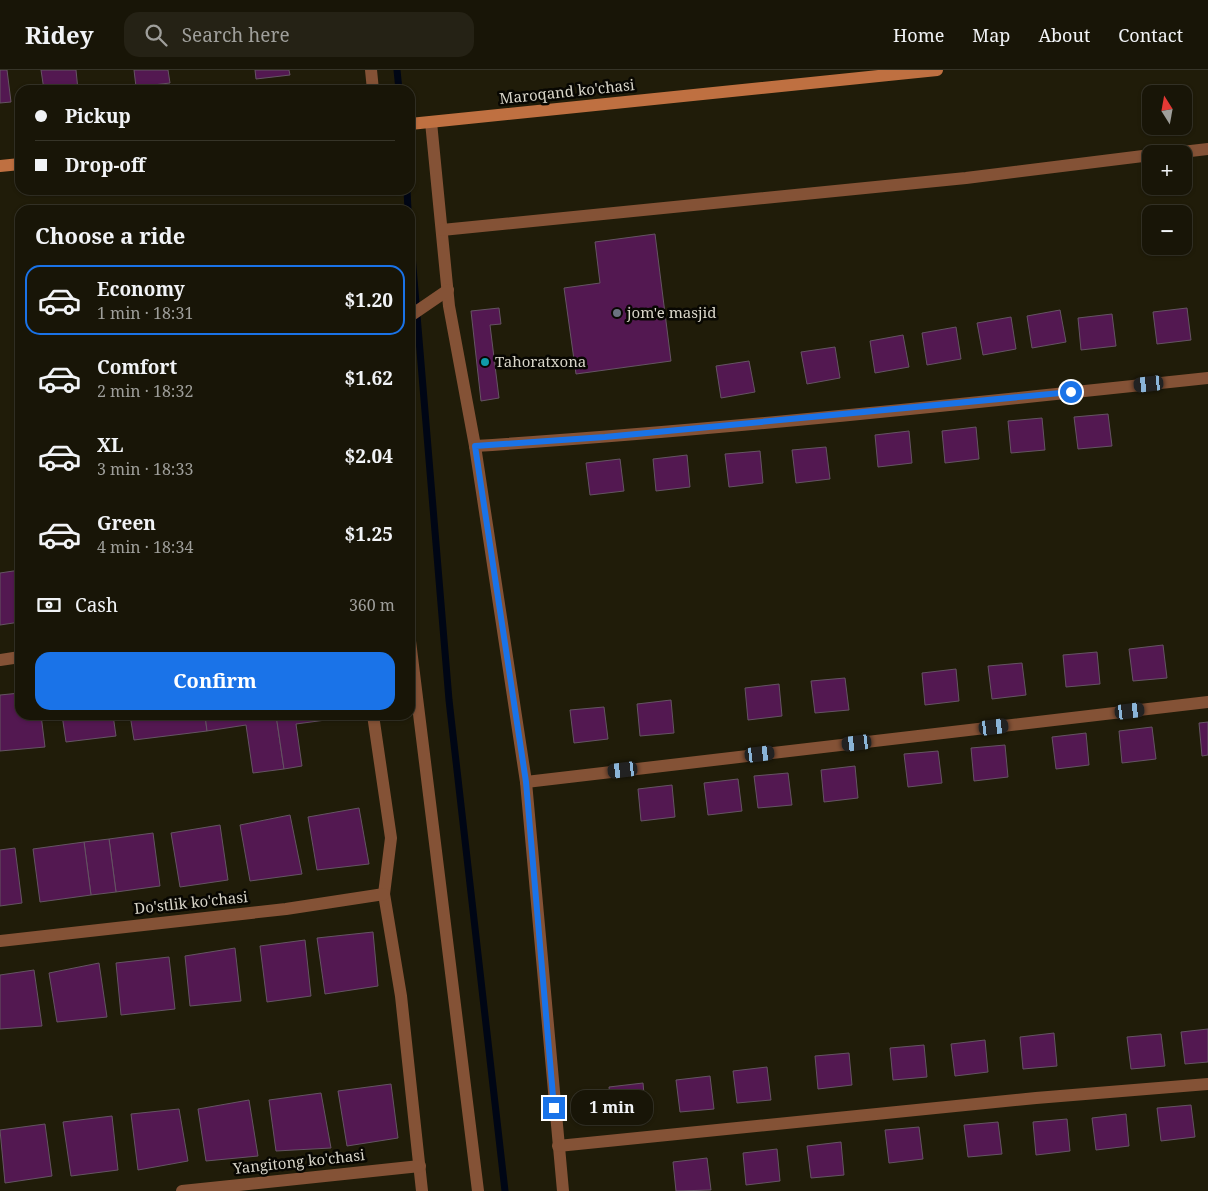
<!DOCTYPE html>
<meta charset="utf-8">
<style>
body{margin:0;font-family:"Noto Serif",serif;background:#252215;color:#f1f3f6;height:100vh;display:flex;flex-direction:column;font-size:19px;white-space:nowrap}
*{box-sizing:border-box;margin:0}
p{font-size:16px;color:#9f9f9b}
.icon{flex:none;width:28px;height:28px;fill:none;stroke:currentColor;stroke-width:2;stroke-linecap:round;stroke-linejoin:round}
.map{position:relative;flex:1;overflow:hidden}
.side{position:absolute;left:15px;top:135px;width:400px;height:515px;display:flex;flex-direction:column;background:#181507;border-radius:15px;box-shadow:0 1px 4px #0004,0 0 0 1px #363428}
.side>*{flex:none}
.hud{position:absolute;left:15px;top:15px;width:400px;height:110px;border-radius:15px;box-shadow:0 1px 4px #0004,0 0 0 1px #363428;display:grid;align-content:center;height:110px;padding:0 20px;background:#181507}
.needle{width:32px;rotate:349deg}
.fabs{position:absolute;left:1142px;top:15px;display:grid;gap:10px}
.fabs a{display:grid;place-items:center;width:50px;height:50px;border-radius:10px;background:#181507;box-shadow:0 1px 4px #0004,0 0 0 1px #363428;font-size:25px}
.end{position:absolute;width:22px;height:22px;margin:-11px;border:6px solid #1a73e8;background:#fff;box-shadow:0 0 0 2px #fff}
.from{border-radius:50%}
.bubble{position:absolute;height:35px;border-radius:15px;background:#181507;box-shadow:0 1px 4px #0004,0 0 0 1px #363428;font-size:16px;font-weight:700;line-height:35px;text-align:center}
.car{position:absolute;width:15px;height:30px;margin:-15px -8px;border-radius:6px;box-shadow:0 0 4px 1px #0007;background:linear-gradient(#222 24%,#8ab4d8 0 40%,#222 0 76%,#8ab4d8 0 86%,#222 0)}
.hud b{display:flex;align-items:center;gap:18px;height:48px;font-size:19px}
.hud b+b{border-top:1px solid #363428}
.hud i{width:12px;height:12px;background:#f1f3f6}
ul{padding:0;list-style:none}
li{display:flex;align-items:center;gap:15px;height:70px;margin:0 10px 8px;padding:0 10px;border:2px solid transparent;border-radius:15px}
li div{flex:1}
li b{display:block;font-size:19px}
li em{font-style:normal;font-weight:700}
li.current{border-color:#1a73e8}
li>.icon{width:45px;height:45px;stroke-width:1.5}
h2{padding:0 20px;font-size:22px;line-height:60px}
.pay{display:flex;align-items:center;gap:12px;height:55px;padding:0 20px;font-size:19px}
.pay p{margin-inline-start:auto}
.cta{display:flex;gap:10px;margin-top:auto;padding:10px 20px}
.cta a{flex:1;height:58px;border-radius:15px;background:#1a73e8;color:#fff;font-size:20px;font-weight:700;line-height:58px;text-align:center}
header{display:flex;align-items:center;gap:30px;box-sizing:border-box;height:70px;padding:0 25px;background:#181507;border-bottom:1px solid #363428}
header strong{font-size:24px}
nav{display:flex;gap:28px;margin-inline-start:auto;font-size:18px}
.search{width:350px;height:45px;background:#252215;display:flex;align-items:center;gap:12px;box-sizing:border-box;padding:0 18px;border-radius:15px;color:#9f9f9b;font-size:19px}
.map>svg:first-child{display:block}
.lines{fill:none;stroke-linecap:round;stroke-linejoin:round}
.stream{stroke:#000615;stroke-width:7}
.building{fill:#531851;stroke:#655463}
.street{stroke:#845236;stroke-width:12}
.secondary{stroke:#bf7041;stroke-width:12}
.route{stroke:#1a73e8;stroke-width:6}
.worship-dot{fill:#6b7280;stroke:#080702;stroke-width:2}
.culture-dot{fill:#0f9aa8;stroke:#080702;stroke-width:2}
.labels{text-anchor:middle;stroke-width:5;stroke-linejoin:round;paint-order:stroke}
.street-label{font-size:15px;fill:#d8d5c9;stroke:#080702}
.poi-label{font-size:15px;fill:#d8d5c9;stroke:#080702;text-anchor:start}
</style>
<header>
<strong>Ridey</strong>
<div class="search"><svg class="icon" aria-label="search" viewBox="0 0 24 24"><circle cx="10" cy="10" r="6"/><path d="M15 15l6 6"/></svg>Search here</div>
<nav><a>Home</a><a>Map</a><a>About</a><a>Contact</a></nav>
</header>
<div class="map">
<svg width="1208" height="1121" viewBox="0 0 1208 1121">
<rect width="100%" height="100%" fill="#201c09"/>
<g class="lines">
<g class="stream">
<path d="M397,0L399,20"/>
<path d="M407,120L408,140"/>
<path d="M410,161L449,630L505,1121"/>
</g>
</g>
<g class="building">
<path d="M0,0H7L11,32L0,33Z"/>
<path d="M41,0H76L78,20H44Z"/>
<path d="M134,0H168L170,13L136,17Z"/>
<path d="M255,0H289L290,5L256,9Z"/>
<path d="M655,164L671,291L576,304L564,218L600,213L595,172Z"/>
<path d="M499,238L501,254L490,255L499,328L481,331L471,241Z"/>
<path d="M1187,238L1191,270L1157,274L1153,242Z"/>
<path d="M1060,240L1066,272L1032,278L1027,246Z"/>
<path d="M1112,244L1116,276L1081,280L1078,248Z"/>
<path d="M1011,247L1016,279L983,285L977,253Z"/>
<path d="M956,257L961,289L927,295L922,263Z"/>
<path d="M903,265L909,297L875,303L870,271Z"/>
<path d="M835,277L840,308L807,314L801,282Z"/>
<path d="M749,291L755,322L721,328L716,296Z"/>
<path d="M1108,344L1112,376L1078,379L1074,347Z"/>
<path d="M1042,348L1045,380L1011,383L1008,351Z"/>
<path d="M976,357L979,389L945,393L942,361Z"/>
<path d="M909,361L912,393L878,397L875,365Z"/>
<path d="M826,377L830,409L796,413L792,380Z"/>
<path d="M760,381L763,413L729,417L725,384Z"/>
<path d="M687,385L690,417L656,421L653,389Z"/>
<path d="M620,389L624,421L590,425L586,393Z"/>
<path d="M20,500V552L0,555V503Z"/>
<path d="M1163,575L1167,608L1133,611L1129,579Z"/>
<path d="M1097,582L1100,614L1066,617L1063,585Z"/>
<path d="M1022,593L1026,625L992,629L988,596Z"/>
<path d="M956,599L959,631L925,635L922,603Z"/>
<path d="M845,608L849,640L815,643L811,611Z"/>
<path d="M779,614L782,646L748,650L745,618Z"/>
<path d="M20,623V645H41L45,677L0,681V625Z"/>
<path d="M671,630L674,663L640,666L637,634Z"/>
<path d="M604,637L608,669L574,673L570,640Z"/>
<path d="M62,645H113L116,666L66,672Z"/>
<path d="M130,645H205L207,661L134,670Z"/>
<path d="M205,645H276L284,699L253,703L246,655L207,661Z"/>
<path d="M276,645H348V647L296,654L302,696L284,699Z"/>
<path d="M1208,652V685L1202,686L1199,653Z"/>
<path d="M1152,657L1156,689L1122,693L1119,661Z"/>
<path d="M1086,663L1089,695L1056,699L1052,667Z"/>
<path d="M1005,675L1008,707L974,711L971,678Z"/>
<path d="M938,681L942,713L908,717L904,684Z"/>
<path d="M855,696L858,728L824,732L821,700Z"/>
<path d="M788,703L792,735L758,738L754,706Z"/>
<path d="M738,709L742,741L708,745L704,713Z"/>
<path d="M672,715L675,747L641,751L638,719Z"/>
<path d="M359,738L369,794L317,800L308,747Z"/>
<path d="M290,745L302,804L250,811L240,755Z"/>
<path d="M220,755L228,810L180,817L171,763Z"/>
<path d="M153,763L160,816L116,822L109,769Z"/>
<path d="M109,769L116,822L91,825L84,772Z"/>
<path d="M84,772L91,825L40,832L33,779Z"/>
<path d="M15,778L22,833L0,836V780Z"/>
<path d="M373,862L378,916L325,924L317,868Z"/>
<path d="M305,870L311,926L267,932L260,876Z"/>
<path d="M235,878L241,931L190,936L185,886Z"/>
<path d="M169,887L175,939L121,945L116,893Z"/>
<path d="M99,893L107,947L57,952L49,903Z"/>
<path d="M34,900L42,956L0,959V905Z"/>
<path d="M1208,959V992L1185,994L1181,962Z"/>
<path d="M1054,963L1057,996L1023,999L1020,967Z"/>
<path d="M1161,964L1165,996L1131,999L1127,967Z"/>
<path d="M985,970L988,1002L955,1006L951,974Z"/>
<path d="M924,975L927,1007L893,1010L890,978Z"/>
<path d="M849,983L852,1015L818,1019L815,986Z"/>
<path d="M767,997L771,1030L737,1033L733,1001Z"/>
<path d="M710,1006L714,1039L680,1042L676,1010Z"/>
<path d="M643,1013L646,1046L612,1049L609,1017Z"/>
<path d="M391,1014L398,1068L347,1076L338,1021Z"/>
<path d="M321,1023L331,1078L276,1081L269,1030Z"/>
<path d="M249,1030L258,1086L206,1091L198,1039Z"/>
<path d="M1191,1035L1195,1067L1161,1071L1157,1038Z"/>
<path d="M179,1039L188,1091L138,1100L131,1044Z"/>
<path d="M1126,1044L1129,1076L1096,1080L1092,1048Z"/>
<path d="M112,1046L118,1100L71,1106L63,1052Z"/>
<path d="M1067,1049L1070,1081L1036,1085L1033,1052Z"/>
<path d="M998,1052L1002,1084L968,1087L964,1055Z"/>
<path d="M45,1054L52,1106L5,1113L0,1060Z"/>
<path d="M919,1057L923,1089L889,1093L885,1060Z"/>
<path d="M841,1072L844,1105L811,1108L807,1076Z"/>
<path d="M777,1079L780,1111L746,1115L743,1083Z"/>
<path d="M707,1088L711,1120L676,1121L673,1092Z"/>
</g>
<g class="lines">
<g class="street">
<path d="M371,0L373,20"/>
<path d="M431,52L449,236L475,376L526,712L563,1121"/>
<path d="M1165,84L1208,79"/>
<path d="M442,160L966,108L1151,85"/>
<path d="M410,246L448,220"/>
<path d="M475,376C720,360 964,334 1208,308"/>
<path d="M410,571L478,1121"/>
<path d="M0,590L20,587"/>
<path d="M373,645L391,768L384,824L401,926L422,1121"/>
<path d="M526,712L1208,632"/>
<path d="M0,871L286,839L384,824"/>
<path d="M558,1076L1036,1028L1208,1014"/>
<path d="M182,1121L420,1096"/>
</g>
<g class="secondary">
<path d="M410,54L937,0"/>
<path d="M0,96L20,94"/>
</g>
</g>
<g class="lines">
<path class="route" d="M554,1038L526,712L475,376L605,367L1071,322"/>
</g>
<circle class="worship-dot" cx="617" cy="243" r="5"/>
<circle class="culture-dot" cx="485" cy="292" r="5"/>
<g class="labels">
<g class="street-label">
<text transform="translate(567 22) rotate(-6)" y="5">Maroqand ko'chasi</text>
<text transform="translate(191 833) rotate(-6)" y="5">Do'stlik ko'chasi</text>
<text transform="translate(299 1092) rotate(-6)" y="5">Yangitong ko'chasi</text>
</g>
<g class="poi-label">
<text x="627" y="248">jom'e masjid</text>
<text x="495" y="297">Tahoratxona</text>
</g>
</g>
</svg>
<div class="fabs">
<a><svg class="needle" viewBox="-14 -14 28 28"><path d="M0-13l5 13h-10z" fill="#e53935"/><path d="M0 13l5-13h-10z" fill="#9f9f9b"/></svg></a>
<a>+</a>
<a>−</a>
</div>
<i class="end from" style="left:1071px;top:322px"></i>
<i class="end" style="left:554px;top:1038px"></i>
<div class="bubble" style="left:571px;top:1020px;width:82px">1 min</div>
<i class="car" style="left:1149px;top:314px;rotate:264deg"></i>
<i class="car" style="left:1130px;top:641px;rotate:83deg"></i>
<i class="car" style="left:994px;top:657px;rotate:83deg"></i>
<i class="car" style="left:857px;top:673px;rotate:263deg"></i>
<i class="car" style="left:760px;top:684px;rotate:83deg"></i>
<i class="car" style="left:623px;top:700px;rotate:263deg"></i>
<div class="hud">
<b><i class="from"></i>Pickup</b>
<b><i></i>Drop-off</b>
</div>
<section class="side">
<h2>Choose a ride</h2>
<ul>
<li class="current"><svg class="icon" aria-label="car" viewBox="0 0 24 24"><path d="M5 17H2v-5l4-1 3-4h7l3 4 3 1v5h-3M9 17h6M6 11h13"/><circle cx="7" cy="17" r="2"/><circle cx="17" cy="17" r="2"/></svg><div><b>Economy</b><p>1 min · 18:31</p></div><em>$1.20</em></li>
<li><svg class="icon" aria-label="car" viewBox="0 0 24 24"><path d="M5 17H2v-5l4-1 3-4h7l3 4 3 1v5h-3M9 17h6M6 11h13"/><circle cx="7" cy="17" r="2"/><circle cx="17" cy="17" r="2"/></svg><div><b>Comfort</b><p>2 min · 18:32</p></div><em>$1.62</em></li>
<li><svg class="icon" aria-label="car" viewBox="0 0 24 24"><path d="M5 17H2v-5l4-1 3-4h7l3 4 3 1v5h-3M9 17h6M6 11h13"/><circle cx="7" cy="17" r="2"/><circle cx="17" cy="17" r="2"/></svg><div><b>XL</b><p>3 min · 18:33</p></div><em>$2.04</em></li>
<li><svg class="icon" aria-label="car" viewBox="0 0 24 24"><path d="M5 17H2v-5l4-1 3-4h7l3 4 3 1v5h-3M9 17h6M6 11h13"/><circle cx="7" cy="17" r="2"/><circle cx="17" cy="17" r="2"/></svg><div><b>Green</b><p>4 min · 18:34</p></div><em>$1.25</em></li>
</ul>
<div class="pay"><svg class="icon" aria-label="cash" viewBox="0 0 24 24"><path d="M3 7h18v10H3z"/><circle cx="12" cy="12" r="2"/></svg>Cash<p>360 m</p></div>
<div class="cta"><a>Confirm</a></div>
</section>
</div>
